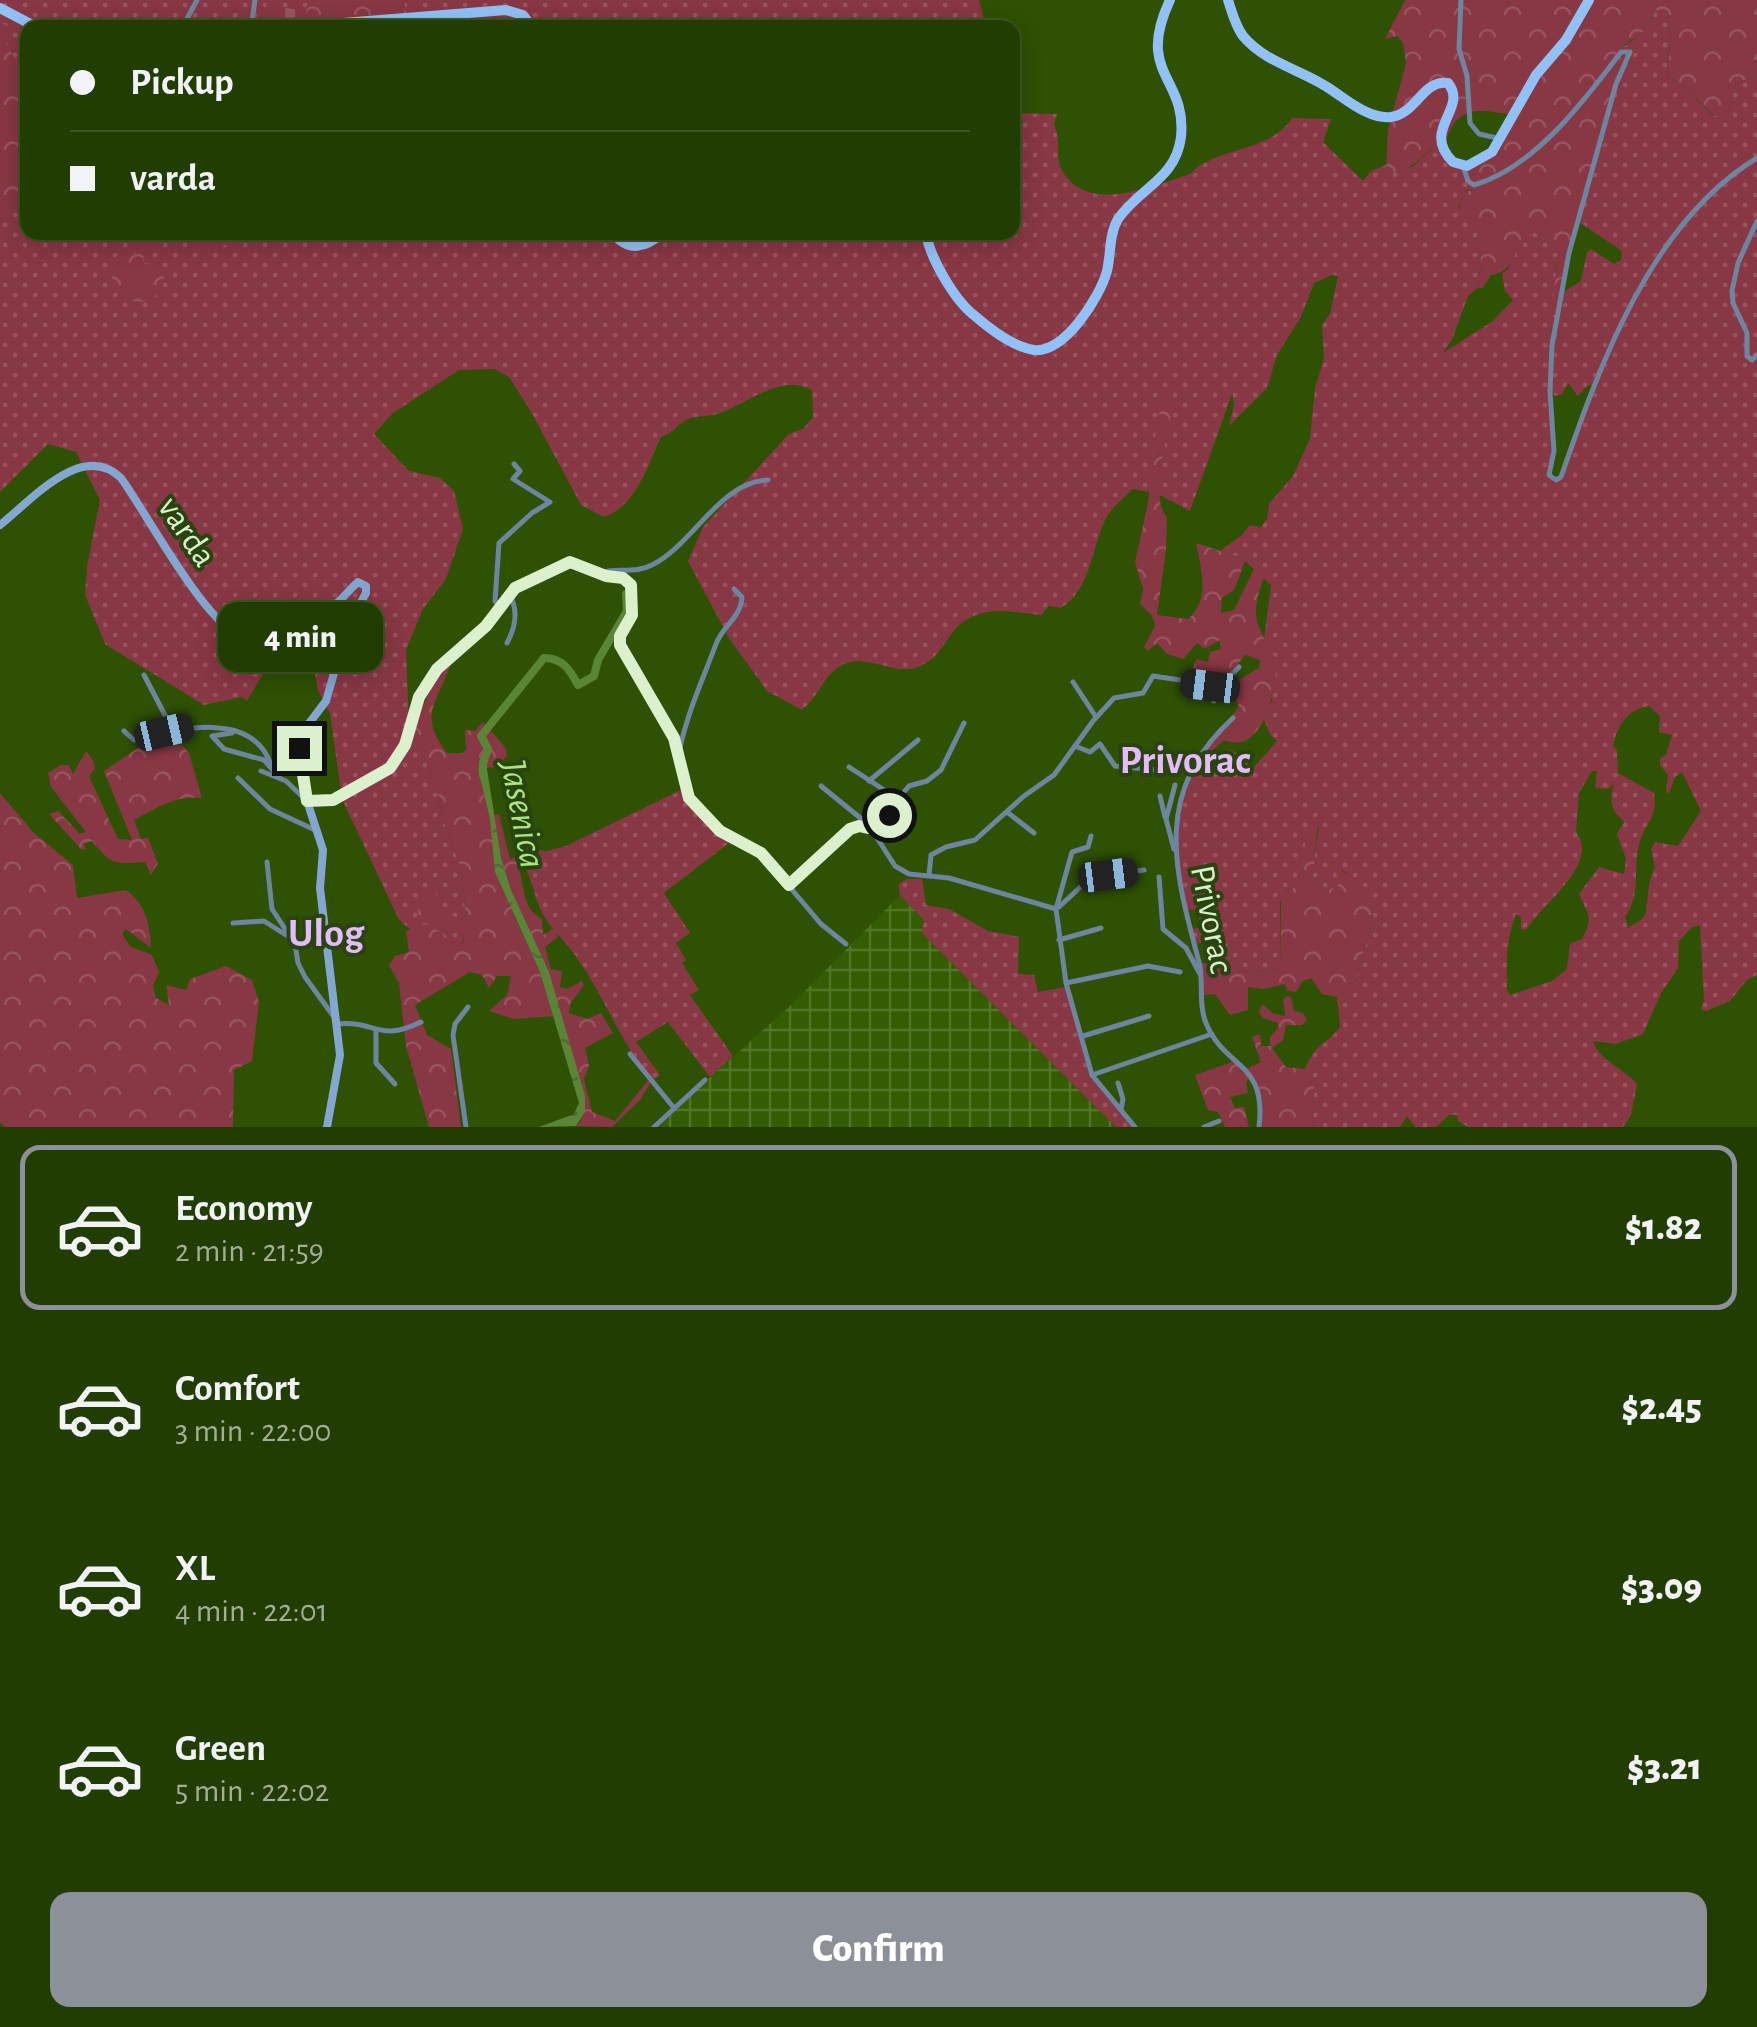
<!DOCTYPE html>
<meta charset="utf-8">
<style>
body{margin:0;font-family:"Alegreya Sans",sans-serif;background:#2e4811;color:#f1f3f6;height:100vh;display:flex;flex-direction:column;font-size:38px;white-space:nowrap}
*{box-sizing:border-box;margin:0}
p{font-size:32px;color:#a2ae99}
.icon{flex:none;width:55px;height:55px;fill:none;stroke:currentColor;stroke-width:2;stroke-linecap:round;stroke-linejoin:round}
.map{position:relative;height:1127px;overflow:hidden}
.side{display:flex;flex-direction:column;background:#223d02;flex:1}
.side>*{flex:none}
.top-card{position:absolute;left:20px;top:20px;width:1000px;height:220px;border-radius:20px;box-shadow:0 5px 25px #0003,0 0 0 2px #3f5624;display:grid;align-content:center;height:220px;padding:0 50px;background:#223d02}
.end{position:absolute;width:45px;height:45px;margin:-22px;border:12px solid #dbf0cc;background:#111;box-shadow:0 0 0 5px #111}
.from{border-radius:50%}
.bubble{position:absolute;height:70px;border-radius:20px;background:#223d02;box-shadow:0 5px 25px #0003,0 0 0 2px #3f5624;font-size:32px;font-weight:800;line-height:70px;text-align:center}
.car{position:absolute;width:30px;height:60px;margin:-30px -15px;border-radius:12px;box-shadow:0 0 8px 2px #0007;background:linear-gradient(#222 24%,#8ab4d8 0 40%,#222 0 76%,#8ab4d8 0 86%,#222 0)}
.top-card b{display:flex;align-items:center;gap:35px;height:95px;font-size:38px}
.top-card b+b{border-top:2px solid #3f5624}
.top-card i{width:25px;height:25px;background:#f1f3f6}
ul{padding:18px 0 0;list-style:none}
li{display:flex;align-items:center;gap:30px;height:165px;margin:0 20px 15px;padding:0 30px;border:5px solid transparent;border-radius:20px}
li div{flex:1}
li b{display:block;font-size:38px}
li em{font-style:normal;font-weight:800}
li.on{border-color:#8c9099}
li>.icon{width:90px;height:90px;stroke-width:1.5}
.cta{display:flex;gap:20px;margin-top:auto;padding:20px 50px}
.cta a{flex:1;height:115px;border-radius:20px;background:#8c9099;color:#fff;font-size:40px;font-weight:800;line-height:115px;text-align:center}
.map>svg:first-child{display:block}
.industrial{fill:url(#industrial-grid)}
.grass{fill:url(#grass-dots);fill-rule:evenodd}
.forest{fill:url(#forest-crowns)}
.cemetery{fill:url(#cemetery-stones)}
.water{fill:url(#water-ripples)}
.lines{fill:none;stroke-linecap:round;stroke-linejoin:round}
.river{stroke:#5a8436;stroke-width:8}
.street{stroke:#6e859f;stroke-width:5}
.secondary{stroke:#83a7d1;stroke-width:8}
.primary{stroke:#92c1f7;stroke-width:10}
.route{stroke:#dbf0cc;stroke-width:12}
.labels{text-anchor:middle;stroke-width:8;stroke-linejoin:round;paint-order:stroke}
.street-label{font-size:35px;fill:#dbf0cc;stroke:#29440e}
.water-label{font-size:38px;font-style:italic;fill:#abe67c;stroke:#29440e}
.quarter-label{font-size:40px;font-weight:bold;fill:#e4bbfd;stroke:#29440e}
</style>
<div class="map">
<svg width="1757" height="1127" viewBox="0 0 1757 1127">
<defs>
<pattern id="industrial-grid" width="8" height="8" patternUnits="userSpaceOnUse" patternTransform="scale(2.5)"><rect width="8" height="8" fill="#345c03"/><path d="M0 4h8M4 0v8" fill="none" stroke="#517427"/></pattern>
<pattern id="grass-dots" width="8" height="8" patternUnits="userSpaceOnUse" patternTransform="scale(2.5)"><rect width="8" height="8" fill="#883744"/><path d="M2 2h.1M6 6h.1" fill="none" stroke="#98545e" stroke-width="1.8" stroke-linecap="round"/></pattern>
<pattern id="forest-crowns" width="20" height="18" patternUnits="userSpaceOnUse" patternTransform="scale(2.5)"><rect width="20" height="18" fill="#883744"/><path d="M2 6a3 3 0 1 1 6 0M12 15a3 3 0 1 1 6 0" fill="none" stroke="#98545e"/></pattern>
<pattern id="cemetery-stones" width="16" height="16" patternUnits="userSpaceOnUse" patternTransform="scale(2.5)"><rect width="16" height="16" fill="#883744"/><path d="M2 7V4a2 2 0 0 1 4 0v3zM10 15v-3a2 2 0 0 1 4 0v3z" fill="#98545e"/></pattern>
<pattern id="water-ripples" width="26" height="14" patternUnits="userSpaceOnUse" patternTransform="scale(2.5)"><rect width="26" height="14" fill="#5a8436"/><path d="M2 4q2-2 4 0t4 0M15 11q2-2 4 0t4 0" fill="none" stroke="#506c39"/></pattern>
</defs>
<rect width="100%" height="100%" fill="#2e5103"/>
<path class="industrial" d="M900,895L924,920L922,933L1116,1127H654L789,1007Z"/>
<g class="grass">
<path d="M0,0H979L986,27L28,28V232H1012L1013,113L1057,114L1054,125C1062,140 1054,157 1063,172C1088,215 1156,185 1190,174C1217,146 1270,153 1292,118L1331,119L1323,142L1363,181L1371,171L1386,165V171L1412,167L1439,143L1447,156L1476,164L1471,183L1474,184L1473,189L1467,190L1458,208L1476,226L1481,260L1478,288L1468,296L1452,340L1443,353L1493,321L1513,300L1505,291L1502,274L1508,269L1525,230L1560,241L1556,268L1561,293L1581,281L1587,252L1591,249L1614,264L1621,260L1622,251L1576,220L1622,72L1631,59L1622,48L1643,32L1657,9C1681,28 1664,51 1668,77L1683,86L1713,116L1729,113L1735,86L1743,80L1757,79V975L1748,979L1730,1001L1706,1011L1701,1009L1704,1001L1700,925L1691,928L1679,941L1678,968L1661,993L1643,1034L1616,1044L1593,1041C1598,1059 1624,1069 1637,1084L1631,1115L1623,1127H1468L1458,1121L1457,1115H1449L1436,1127H1415L1407,1116L1400,1127H1312L1314,1087L1304,1072C1316,1041 1322,1049 1340,1027L1337,997L1355,980L1372,924L1373,891L1363,888L1342,870L1338,886L1327,890L1312,876L1319,826C1303,844 1303,861 1304,884L1301,888L1287,889L1280,903L1281,969L1224,973L1214,964L1208,942L1194,944L1189,930L1201,927L1198,910L1183,909L1175,860L1183,794L1198,763L1227,749L1239,754L1253,768L1277,741L1270,734L1263,717L1272,701L1275,657L1266,649L1264,640L1271,585L1242,558L1220,551L1242,535L1250,525L1261,527L1267,519L1269,504L1293,476L1310,439L1315,388L1324,359L1322,325L1330,314L1338,276L1332,275L1314,283L1301,317L1277,355L1267,388L1229,426L1234,404L1232,394L1190,511L1158,494L1133,489C1124,498 1112,507 1106,518C1091,548 1092,588 1061,608L1049,606L1041,615C1007,611 972,603 950,636C939,651 936,659 918,667C893,677 860,648 836,669C822,680 817,698 802,710L767,691L729,638L688,561L703,527L789,434L803,429L813,417L812,390C781,373 747,404 717,414C708,417 695,415 686,420C676,425 674,433 661,437C647,467 637,505 604,517L581,505L530,410L509,377L495,369L459,370L393,413L374,434L409,471L440,478L454,491L463,529L446,579L423,609L406,650L409,727L436,782L442,817L462,871L466,922L462,945L443,957L399,920L342,799L330,714L318,690L310,647L298,641L278,648L247,701L242,697L204,705L105,644L85,595L87,566L100,500L76,452L48,444L0,492ZM1568,383L1578,396L1588,385H1595L1558,480L1549,475L1554,445L1551,393L1556,396L1562,394ZM1649,706L1660,716L1659,732L1672,735L1666,755L1660,758V765L1668,775L1666,791L1669,794L1675,777L1682,772L1701,811L1678,846L1655,842L1651,849L1655,868C1645,883 1650,913 1642,919C1638,923 1632,924 1628,928L1625,917C1643,893 1631,865 1641,838C1649,818 1657,818 1654,793L1618,773L1617,750L1613,746C1618,724 1627,710 1649,706ZM1592,771H1597L1595,788L1608,789L1614,784C1609,802 1610,808 1624,822L1617,834L1626,859L1624,874L1599,867L1579,894C1588,916 1594,916 1582,939L1570,944L1567,969L1552,981L1510,995L1507,991C1507,959 1505,944 1516,914L1521,917V929L1526,930C1541,905 1601,863 1576,832L1579,793Z"/>
<path d="M681,790L707,825L730,842L664,893L690,933L676,943L686,960L682,963L699,990L690,995L733,1056L710,1077L668,1022L636,1042L660,1075L652,1081C620,1042 604,995 575,955C564,939 546,925 539,906C533,891 531,877 523,863L546,851L566,846Z"/>
<path d="M906,879H922L926,905L949,909L988,931L1019,937L1018,974L1034,975L1038,992L1066,987L1090,1072L1133,1127H1116L922,933L924,920L900,895L898,885Z"/>
</g>
<g class="forest">
<path d="M309,0H404L407,16L306,24V10Z"/>
<path d="M1405,0H1757V79L1743,80L1735,86L1729,113L1714,116L1683,86L1668,77C1665,52 1681,27 1656,10L1643,32L1624,45L1622,50L1630,49L1633,54L1622,72L1576,220L1558,315H1552L1559,241L1525,230C1517,249 1513,273 1491,275L1483,288H1478L1481,260L1476,227L1458,214L1463,193L1473,189L1470,183L1476,163L1485,159L1512,115C1479,109 1457,105 1446,141C1425,149 1416,171 1388,174L1386,171L1388,130L1406,63L1403,43L1397,36L1385,39Z"/>
<path d="M494,13L518,15L529,27L453,28L450,24L454,20Z"/>
<path d="M0,22L10,27L3,39L27,79V204L0,218Z"/>
<path d="M172,233H241L231,244L200,249Z"/>
<path d="M160,235L158,244L147,247L143,258L144,263L164,277L162,290L149,302L129,301C110,287 105,269 121,250L128,259L140,249L144,238Z"/>
<path d="M1164,395L1172,403C1171,433 1147,495 1167,517L1166,550L1157,615L1188,619C1211,599 1201,569 1196,543L1242,558L1245,561L1234,590L1222,598L1221,613L1234,610L1254,569L1264,577C1248,621 1258,625 1277,662C1276,689 1263,757 1224,740L1198,763L1210,742L1239,707L1230,685L1259,668L1260,660L1245,655C1225,681 1223,685 1189,680L1196,659L1208,662L1210,652L1221,649L1220,640L1205,649L1197,643L1183,659L1167,654L1157,643L1148,651L1144,647L1155,626L1152,615L1140,604L1143,589L1135,562L1148,503L1157,421Z"/>
<path d="M449,662L450,667C435,705 419,717 447,753H462L466,750L465,730L475,731L483,722L505,747L507,756L496,767L478,769L513,913L540,972L555,1016L514,1019L489,1011L507,995L511,976H497L489,988L482,975L470,972L415,1005L427,1035L451,1049L461,1127H429L406,1046L399,983L389,965L395,956L409,952L406,931L425,924L463,944L464,934L417,917L419,906L427,893L435,892L445,913L466,921L462,871L442,817L436,782L412,733L437,673Z"/>
<path d="M182,745L189,753L202,798C173,796 159,807 134,820L141,839L148,838L158,863L151,875L145,862C115,864 112,866 92,841L84,844L86,850L81,849L49,814L58,811L80,834L86,832L51,787L48,773L61,765H69L73,774L86,751L93,760L95,769L89,776L118,839L132,840L104,771L141,746Z"/>
<path d="M0,793L34,833L73,865L77,898L126,890C146,905 150,924 151,948L126,929L122,934L131,947L152,955L159,972L153,986L156,998L169,1005L166,985L186,990L190,979L226,966L252,980L259,1002L252,1061L234,1070L233,1127H5L0,1122Z"/>
<path d="M499,814L510,859L522,855L516,835L525,832L529,835V848L546,851L517,864C526,885 520,907 542,919L543,935L554,928L558,937L545,947L551,969L562,971L560,987L567,989L582,981L584,985L570,1004L569,1013L588,1019L601,1013L613,1033L585,1048L589,1065L584,1079L592,1112L615,1121L650,1078L652,1081L640,1100L612,1127L576,1126L581,1121L585,1096L511,890L500,858L494,815Z"/>
<path d="M1318,823L1313,876L1327,890L1338,886L1336,870C1350,872 1359,887 1374,891L1372,924L1355,980L1337,997L1322,994L1311,978L1303,981L1296,992L1287,991L1285,984L1263,989L1248,987V1010L1230,1015L1215,994L1204,995L1200,963L1214,964L1224,973L1281,969V892L1304,884C1303,864 1301,835 1318,823Z"/>
<path d="M1287,996L1291,997L1294,1011L1303,1013L1307,1020L1302,1025H1286L1283,1040L1272,1048L1286,1067L1305,1069L1304,1072L1314,1087L1312,1127H1259C1261,1109 1259,1085 1247,1070L1251,1078L1246,1082L1248,1093L1230,1097L1235,1108L1244,1107L1249,1127H1225L1218,1112L1208,1110L1195,1075L1235,1061L1246,1069L1261,1062L1252,1037L1260,1034L1261,1046H1270V1037L1278,1028V1023L1263,1018L1259,1012L1262,1004L1274,1014L1285,1016L1283,999Z"/>
</g>
<path class="cemetery" d="M266,4L304,11L305,24L261,27V10H266Z"/>
<path class="water" d="M478,769H487L501,858L511,890L549,972L585,1096V1112L576,1126L539,1127L574,1114L579,1103L540,972L495,872L490,819Z"/>
<g class="lines">
<path class="river" d="M483,775V763L488,749L481,736L486,730L544,658C563,658 570,670 578,685L594,676L598,660L627,611L626,594"/>
<g class="street">
<path d="M1461,0L1459,49L1467,76L1470,123L1479,134L1497,138"/>
<path d="M182,28L197,0"/>
<path d="M251,28L255,0"/>
<path d="M1463,166L1468,181L1474,185C1534,168 1585,100 1621,52H1630L1616,84L1569,253L1552,345L1550,392L1554,451L1549,475L1556,480L1561,477C1600,364 1651,222 1757,158"/>
<path d="M1757,221L1738,263L1732,291L1733,303L1747,333V356L1752,360L1757,355"/>
<path d="M599,573C616,567 635,574 652,565C694,544 719,482 768,480"/>
<path d="M503,603L498,605L495,601L499,543L532,513L550,502L513,479L520,471L514,464"/>
<path d="M507,643C515,628 519,610 509,594"/>
<path d="M144,675L166,717L182,726"/>
<path d="M1073,682L1096,717"/>
<path d="M1214,701L1215,688"/>
<path d="M1233,718C1152,792 1174,869 1199,962C1204,981 1198,1004 1206,1023C1225,1070 1267,1060 1259,1127"/>
<path d="M124,731L134,740C177,729 252,709 271,765"/>
<path d="M232,733L212,736L224,749L264,760L279,777"/>
<path d="M1075,746L1090,752L1100,744L1115,766L1155,770"/>
<path d="M680,748C688,711 703,679 716,644C723,625 741,618 742,597L734,589"/>
<path d="M849,767L898,799L893,812L869,826"/>
<path d="M261,771L286,781L307,801L338,797L390,768L405,745L416,706L430,677L497,615L515,588L570,562L606,576L623,578L631,585L632,615L621,636L620,645L674,738L689,798L720,831L761,853L821,924L846,944"/>
<path d="M238,778L270,809L315,830"/>
<path d="M869,781L918,740"/>
<path d="M821,786L869,825"/>
<path d="M1160,796L1165,817"/>
<path d="M898,799L909,786L927,781L941,770L964,723"/>
<path d="M1007,812L1034,833"/>
<path d="M1091,836L1088,847L1072,852L1056,909L1066,983L1092,1075L1135,1127"/>
<path d="M1174,849L1166,819L1175,785"/>
<path d="M267,862L272,909L295,944L298,963L305,977L334,1017"/>
<path d="M929,875L931,855L946,847L975,840L1024,796L1054,775L1093,721L1114,698L1143,693L1153,676L1221,686L1239,667"/>
<path d="M1159,877L1163,929L1186,948L1200,974"/>
<path d="M790,885L846,832L859,826L872,830L895,866L909,874L949,878L1056,909"/>
<path d="M1059,907L1090,878L1144,870"/>
<path d="M233,923L264,921L286,935"/>
<path d="M1059,940L1101,928"/>
<path d="M1066,983L1148,966L1180,972"/>
<path d="M337,1024C376,1020 378,1043 421,1022"/>
<path d="M376,1030V1063L395,1084"/>
<path d="M1083,1036L1149,1016"/>
<path d="M630,1054L674,1108"/>
<path d="M1092,1075L1212,1034"/>
<path d="M1118,1083L1123,1099L1121,1109"/>
<path d="M466,1127L453,1035L455,1024L468,1007"/>
<path d="M654,1127L705,1080"/>
<path d="M1204,1127L1219,1121"/>
</g>
<path class="secondary" d="M0,525C31,501 82,440 121,478C145,511 202,617 235,632C255,642 319,618 336,604C344,597 350,589 358,582L366,586V593L347,628L326,701L307,726L299,748L307,801L323,850L320,888L340,1055L327,1127"/>
<g class="primary">
<path d="M1228,0C1232,12 1235,25 1243,36C1264,61 1295,68 1322,84C1342,95 1367,120 1391,117C1416,114 1423,79 1448,83C1469,109 1420,129 1453,162L1467,166L1492,152L1536,75L1566,40L1589,0"/>
<path d="M0,8L38,28"/>
<path d="M280,28L506,10L523,15L533,28"/>
<path d="M612,232C629,253 645,248 664,232"/>
<path d="M926,232C929,257 955,301 975,316C990,329 1014,347 1034,350C1065,353 1100,297 1107,271C1111,254 1109,234 1118,219C1139,188 1176,179 1181,137C1187,76 1135,75 1170,0"/>
</g>
</g>
<g class="lines">
<path class="route" d="M299,748L307,801L333,800L390,768L405,745L419,697L437,669L486,626L515,588L570,562L606,576L623,578L631,585L632,615L620,636V645L674,738L689,798L720,831L761,853L789,885L850,829L859,826L868,828L889,815"/>
</g>
<g class="labels">
<g class="street-label">
<text transform="translate(188 531) rotate(56)" y="12">varda</text>
<text transform="translate(1213 919) rotate(79)" y="12">Privorac</text>
</g>
<g class="water-label">
<text transform="translate(524 814) rotate(79)" y="13">Jasenica</text>
</g>
<g class="quarter-label">
<text x="1185" y="773">Privorac</text>
<text x="326" y="946">Ulog</text>
</g>
</g>
</svg>
<i class="end from" style="left:889px;top:815px"></i>
<i class="end" style="left:299px;top:748px"></i>
<div class="bubble" style="left:218px;top:602px;width:165px">4 min</div>
<i class="car" style="left:1210px;top:686px;rotate:277deg"></i>
<i class="car" style="left:164px;top:732px;rotate:77deg"></i>
<i class="car" style="left:1108px;top:875px;rotate:83deg"></i>
<div class="top-card">
<b><i class="from"></i>Pickup</b>
<b><i></i>varda</b>
</div>
</div>
<section class="side">
<ul>
<li class="on"><svg class="icon" aria-label="car" viewBox="0 0 24 24"><path d="M5 17H2v-5l4-1 3-4h7l3 4 3 1v5h-3M9 17h6M6 11h13"/><circle cx="7" cy="17" r="2"/><circle cx="17" cy="17" r="2"/></svg><div><b>Economy</b><p>2 min · 21:59</p></div><em>$1.82</em></li>
<li><svg class="icon" aria-label="car" viewBox="0 0 24 24"><path d="M5 17H2v-5l4-1 3-4h7l3 4 3 1v5h-3M9 17h6M6 11h13"/><circle cx="7" cy="17" r="2"/><circle cx="17" cy="17" r="2"/></svg><div><b>Comfort</b><p>3 min · 22:00</p></div><em>$2.45</em></li>
<li><svg class="icon" aria-label="car" viewBox="0 0 24 24"><path d="M5 17H2v-5l4-1 3-4h7l3 4 3 1v5h-3M9 17h6M6 11h13"/><circle cx="7" cy="17" r="2"/><circle cx="17" cy="17" r="2"/></svg><div><b>XL</b><p>4 min · 22:01</p></div><em>$3.09</em></li>
<li><svg class="icon" aria-label="car" viewBox="0 0 24 24"><path d="M5 17H2v-5l4-1 3-4h7l3 4 3 1v5h-3M9 17h6M6 11h13"/><circle cx="7" cy="17" r="2"/><circle cx="17" cy="17" r="2"/></svg><div><b>Green</b><p>5 min · 22:02</p></div><em>$3.21</em></li>
</ul>
<div class="cta"><a>Confirm</a></div>
</section>
